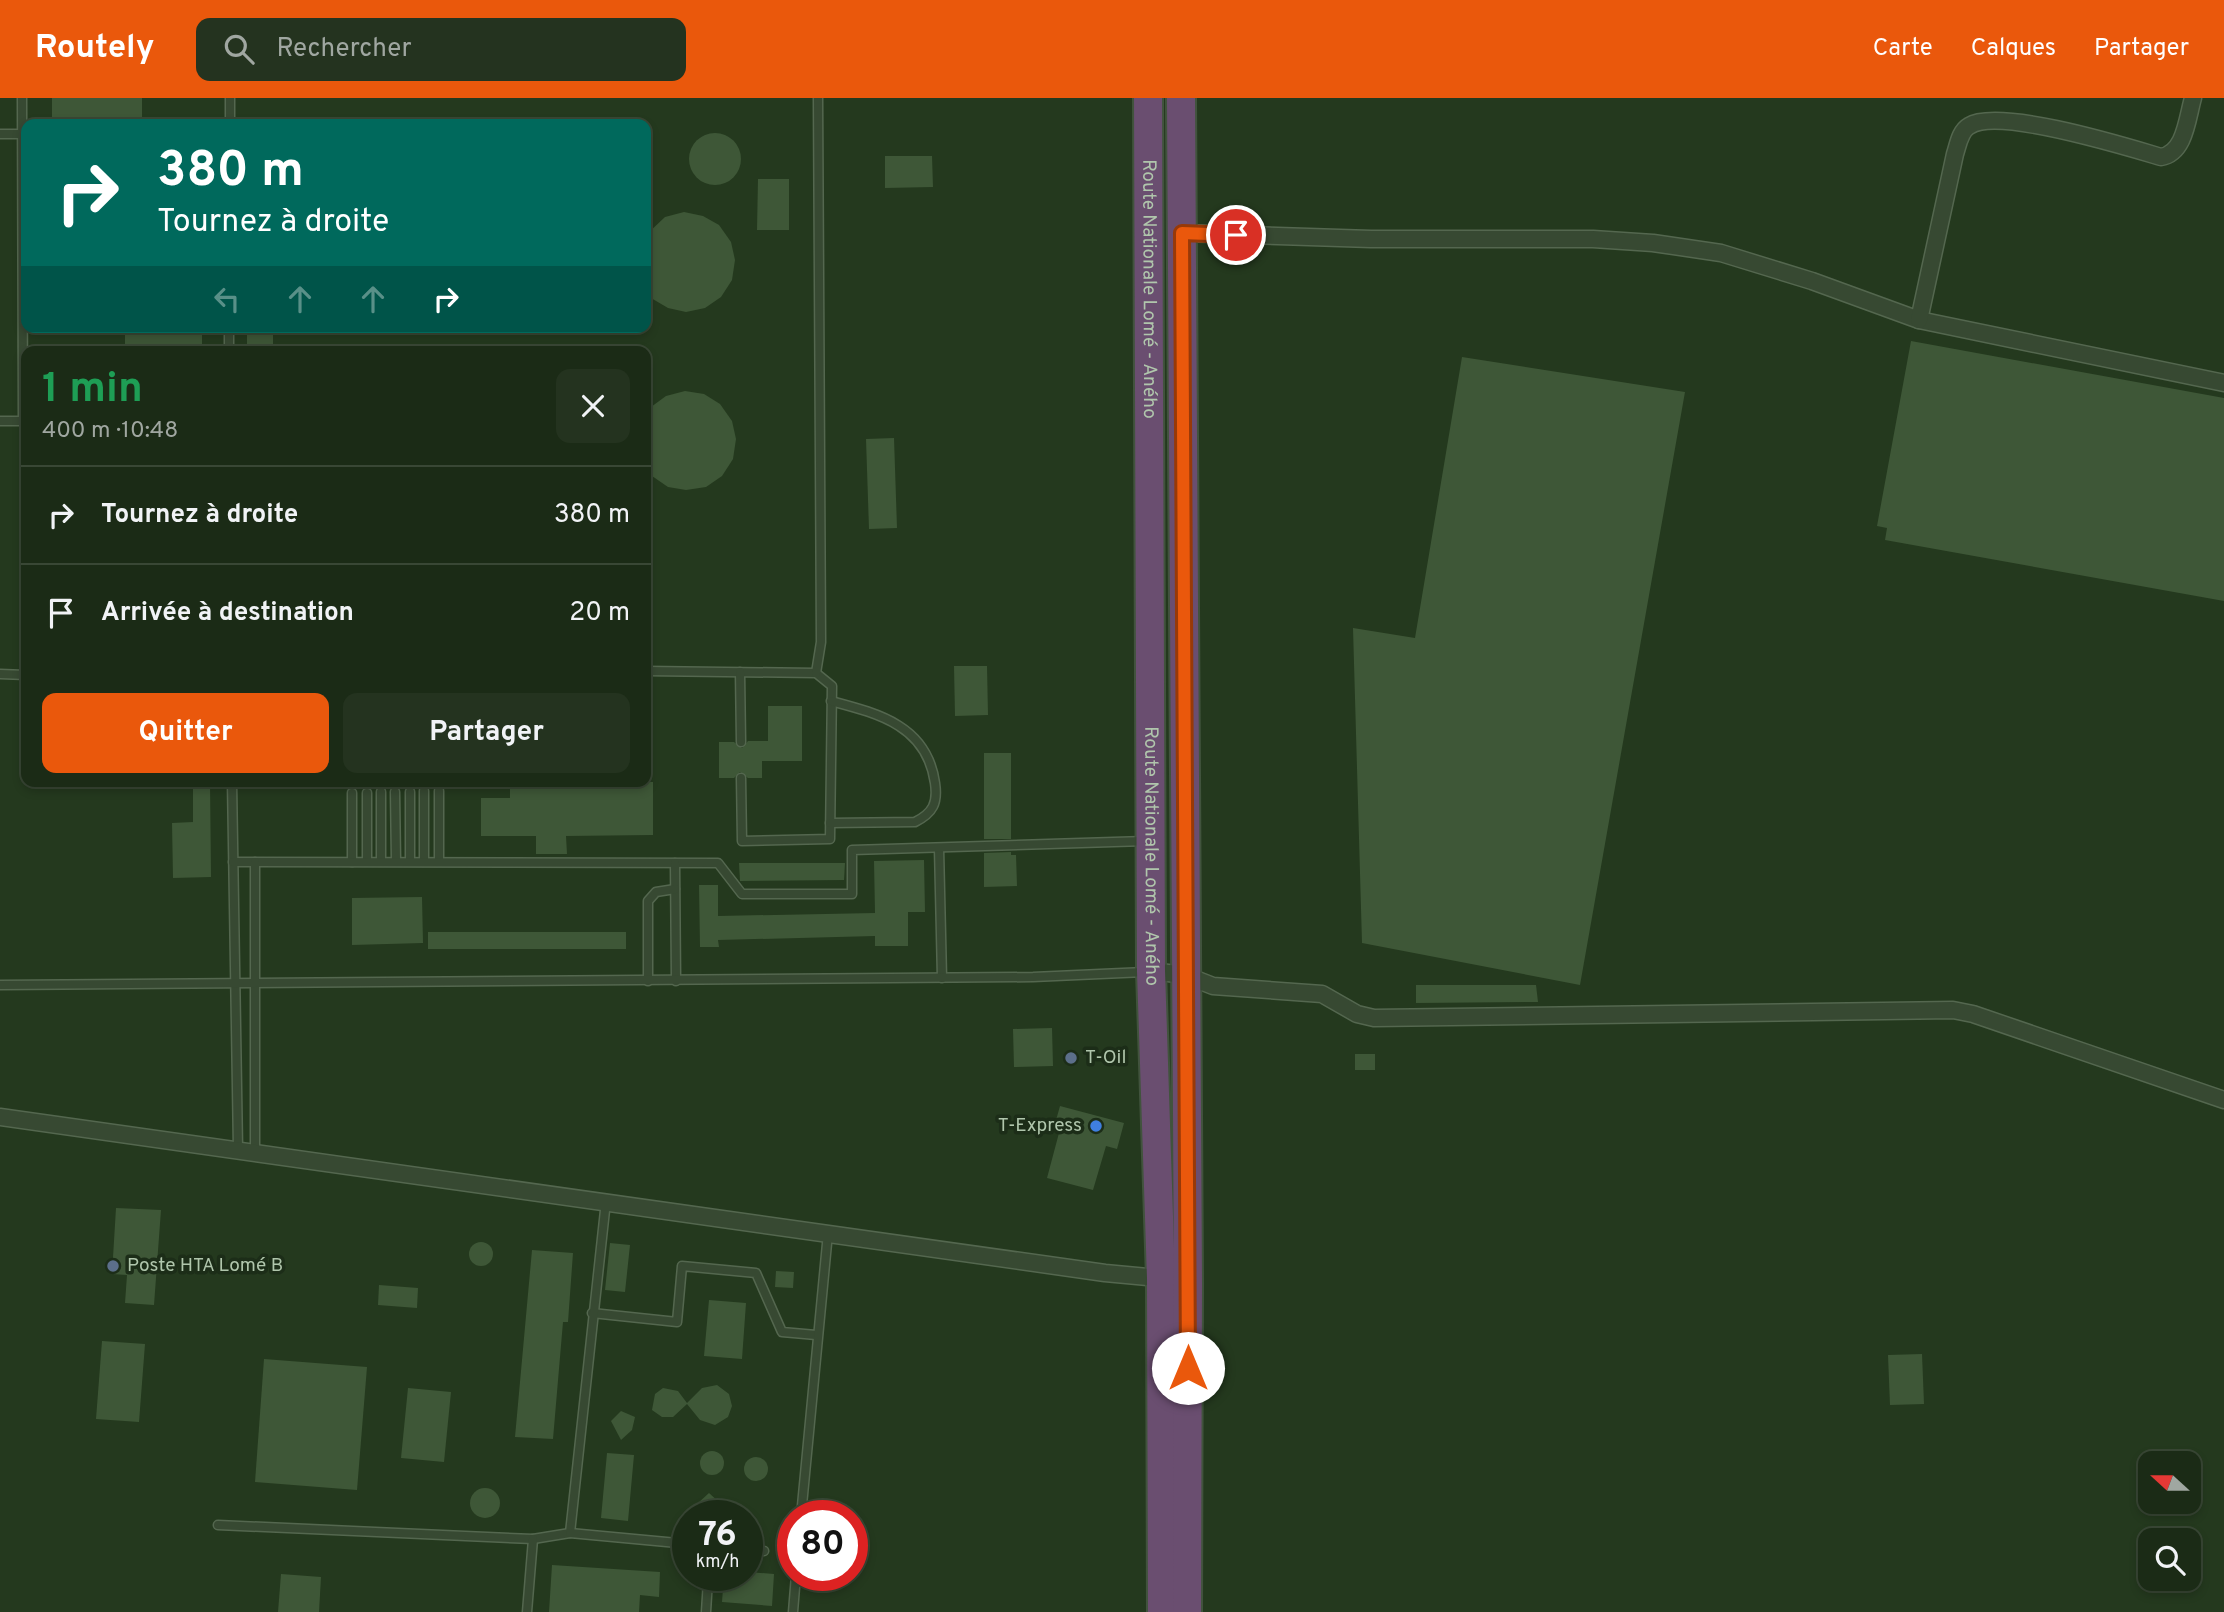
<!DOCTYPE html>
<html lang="fr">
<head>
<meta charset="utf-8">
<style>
	:root { --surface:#1b2b16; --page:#24331f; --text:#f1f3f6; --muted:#a0a7a1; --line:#394735; --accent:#ea580c }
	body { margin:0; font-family:Overpass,sans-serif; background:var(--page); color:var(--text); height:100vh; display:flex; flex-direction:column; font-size:26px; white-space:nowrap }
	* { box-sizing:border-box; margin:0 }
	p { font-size:23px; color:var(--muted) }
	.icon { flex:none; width:38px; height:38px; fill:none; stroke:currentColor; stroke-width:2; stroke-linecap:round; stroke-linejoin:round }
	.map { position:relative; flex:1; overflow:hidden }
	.details { position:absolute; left:21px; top:248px; width:630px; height:441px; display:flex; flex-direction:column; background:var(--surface); border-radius:14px; box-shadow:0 4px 10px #0003,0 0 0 2px var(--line) }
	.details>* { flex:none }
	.banner { position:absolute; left:21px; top:21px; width:630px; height:214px; border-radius:14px; box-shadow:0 4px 10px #0003,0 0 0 2px var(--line); background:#00695c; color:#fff; overflow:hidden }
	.needle { width:46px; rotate:291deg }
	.fabs { position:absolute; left:2138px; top:1353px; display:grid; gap:14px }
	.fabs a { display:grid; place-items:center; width:63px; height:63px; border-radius:14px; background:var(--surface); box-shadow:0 4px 10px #0003,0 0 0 2px var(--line); font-size:35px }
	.speed { position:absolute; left:672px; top:1402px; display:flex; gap:14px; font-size:35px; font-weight:700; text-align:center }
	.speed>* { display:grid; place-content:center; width:91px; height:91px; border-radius:50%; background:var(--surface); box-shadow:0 4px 10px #0003,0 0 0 2px var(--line); line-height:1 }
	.speed small { font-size:18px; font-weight:400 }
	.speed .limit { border:10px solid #d22; background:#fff; color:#111 }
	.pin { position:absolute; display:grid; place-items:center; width:60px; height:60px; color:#fff; margin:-30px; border:4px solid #fff; border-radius:50%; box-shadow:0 2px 7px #0007 }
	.me { position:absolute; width:77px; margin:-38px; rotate:0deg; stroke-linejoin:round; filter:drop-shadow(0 0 5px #0008) }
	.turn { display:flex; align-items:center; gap:24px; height:147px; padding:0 21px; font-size:32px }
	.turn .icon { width:91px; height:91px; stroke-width:2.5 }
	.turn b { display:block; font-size:49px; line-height:60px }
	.lanes { display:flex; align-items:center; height:66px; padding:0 21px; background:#0003; justify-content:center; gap:35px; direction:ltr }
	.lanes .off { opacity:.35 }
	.round { display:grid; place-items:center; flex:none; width:74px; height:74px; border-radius:14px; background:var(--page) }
	.head { display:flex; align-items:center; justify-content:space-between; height:119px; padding:0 21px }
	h1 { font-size:42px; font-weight:700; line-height:52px; color:#1e9e55 }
	.primary-button { display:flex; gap:14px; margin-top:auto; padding:14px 21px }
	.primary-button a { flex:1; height:80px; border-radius:14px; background:var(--accent); color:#fff; font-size:28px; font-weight:700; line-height:80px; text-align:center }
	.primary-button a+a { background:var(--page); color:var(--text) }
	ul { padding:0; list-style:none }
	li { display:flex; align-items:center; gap:21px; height:98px; padding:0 21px; border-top:2px solid var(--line) }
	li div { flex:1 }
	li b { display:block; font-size:26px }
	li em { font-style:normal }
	header { display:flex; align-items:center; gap:42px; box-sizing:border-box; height:98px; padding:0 35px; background:var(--accent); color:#fff }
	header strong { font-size:33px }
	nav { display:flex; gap:38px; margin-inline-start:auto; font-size:24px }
	.search { width:490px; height:63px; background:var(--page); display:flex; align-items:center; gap:18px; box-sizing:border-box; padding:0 24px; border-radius:14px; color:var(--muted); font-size:26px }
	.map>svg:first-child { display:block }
	.building { fill:#3e5737 }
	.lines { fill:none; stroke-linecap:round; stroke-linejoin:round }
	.lane-casing { stroke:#54674f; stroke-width:11 }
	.street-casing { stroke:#54674f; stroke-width:19 }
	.highway-casing { stroke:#41533d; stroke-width:32 }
	.lane { stroke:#374932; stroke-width:8 }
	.street { stroke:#374932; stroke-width:16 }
	.highway { stroke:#6a4e70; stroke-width:28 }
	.route-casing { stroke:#983908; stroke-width:18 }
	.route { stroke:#ea580c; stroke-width:12 }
	.service-dot { fill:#5c6f8a; stroke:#1c2d18; stroke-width:2.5 }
	.shop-dot { fill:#3f7fe0; stroke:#1c2d18; stroke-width:2.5 }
	.labels { text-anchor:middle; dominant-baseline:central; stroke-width:7; stroke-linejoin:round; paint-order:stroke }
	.street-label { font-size:19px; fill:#b0c6ac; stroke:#1c2d18 }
	.poi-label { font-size:19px; fill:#b0c6ac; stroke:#1c2d18; text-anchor:start }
</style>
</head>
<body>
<header>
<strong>Routely</strong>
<div class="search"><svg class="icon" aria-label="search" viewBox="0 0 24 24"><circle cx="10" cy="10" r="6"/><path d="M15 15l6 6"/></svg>Rechercher</div>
<nav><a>Carte</a><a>Calques</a><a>Partager</a></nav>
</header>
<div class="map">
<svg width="2224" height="1514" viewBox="0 0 2224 1514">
	<rect width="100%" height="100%" fill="#24391e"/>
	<g class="building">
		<rect x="52" y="0" width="90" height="26"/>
		<circle cx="715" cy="61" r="26"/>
		<polygon points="885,58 932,58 933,89 885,90"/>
		<polygon points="758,81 789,81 789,132 757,132"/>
		<polygon points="684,114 703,118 719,127 731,144 735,162 732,182 721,199 705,210 686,214 668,210 651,200 646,191 646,137 665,119"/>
		<rect x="125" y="229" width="77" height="25"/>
		<rect x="247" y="229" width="26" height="25"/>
		<polygon points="1911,243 2224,300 2224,503 1885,442 1887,430 1877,428"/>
		<polygon points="1462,259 1685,294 1580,887 1362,845 1353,530 1415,540"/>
		<polygon points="685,293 704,296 720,306 732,323 736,341 733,361 722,378 706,389 686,392 668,389 652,378 646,369 646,317 651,309 666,298"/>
		<polygon points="894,340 897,430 869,431 866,341"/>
		<polygon points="954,568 987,568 988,617 955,618"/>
		<polygon points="768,608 802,608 802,663 762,663 762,680 748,680 740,674 734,680 719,680 719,644 734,644 742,650 748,643 768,643"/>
		<rect x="984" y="655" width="27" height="86"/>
		<polygon points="193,684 210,684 211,779 173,780 172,725 193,724"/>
		<polygon points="510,684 653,684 653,737 566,738 567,756 536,756 536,738 481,738 481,700 510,700"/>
		<polygon points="1011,754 1011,757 1016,757 1017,788 984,789 984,755"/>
		<polygon points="924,762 925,814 908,814 908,848 875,848 875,838 718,842 719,849 700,849 699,787 718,787 718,818 875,815 874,763"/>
		<polygon points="739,765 845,765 844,782 740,783"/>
		<polygon points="422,799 423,845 352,847 352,800"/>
		<rect x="428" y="834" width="198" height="17"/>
		<polygon points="1416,887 1536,887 1538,904 1416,905"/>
		<polygon points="1052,930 1053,968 1014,969 1013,931"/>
		<rect x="1355" y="956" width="20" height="16"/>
		<polygon points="1060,1008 1124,1025 1117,1051 1106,1048 1093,1092 1047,1080 1059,1035 1053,1033"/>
		<polygon points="116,1110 161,1112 154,1207 125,1205 127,1177 112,1176"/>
		<circle cx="481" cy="1156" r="12"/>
		<polygon points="610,1145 630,1147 625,1194 605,1192"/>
		<polygon points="532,1152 573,1155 568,1224 563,1224 553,1341 515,1339"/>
		<polygon points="776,1173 794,1174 793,1190 775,1189"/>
		<polygon points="379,1187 418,1190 417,1210 378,1207"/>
		<polygon points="709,1202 746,1205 742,1261 704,1258"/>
		<polygon points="102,1243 145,1246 139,1324 96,1321"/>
		<polygon points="1922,1256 1924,1306 1890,1307 1888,1257"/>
		<polygon points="264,1261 367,1269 357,1392 255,1384"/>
		<polygon points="717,1287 729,1296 732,1308 728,1319 715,1327 700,1322 687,1306 673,1319 662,1319 652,1312 655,1296 663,1290 678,1293 687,1305 702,1290"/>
		<polygon points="408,1290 451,1294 444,1364 401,1360"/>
		<polygon points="621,1313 635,1319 632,1332 621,1342 611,1323"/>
		<circle cx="712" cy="1365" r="12"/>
		<polygon points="607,1355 634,1357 628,1423 601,1420"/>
		<circle cx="756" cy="1371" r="12"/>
		<circle cx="485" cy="1405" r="15"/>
		<polygon points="709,1395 720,1405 720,1418 698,1418 698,1405"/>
		<polygon points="552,1467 660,1474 659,1499 640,1497 639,1514 549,1514"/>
		<polygon points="747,1474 774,1476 772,1508 722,1504 724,1477 747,1477"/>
		<polygon points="281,1476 321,1479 319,1514 278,1514"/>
	</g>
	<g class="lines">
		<g class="lane-casing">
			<g id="lane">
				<polyline points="22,0 23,323"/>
				<polyline points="230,26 230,0"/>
				<polyline points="0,36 22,36"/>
				<polyline points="229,254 229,229"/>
				<polyline points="0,323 25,323"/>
				<polyline points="646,573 816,575 832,588 830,741 742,743 741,680"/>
				<polyline points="740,574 741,644"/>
				<polyline points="816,575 821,544 818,0"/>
				<polyline points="0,576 26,577"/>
				<polyline points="232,684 238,1051"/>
				<polyline points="424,693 424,763"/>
				<polyline points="439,693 439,763"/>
				<polyline points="381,694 381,763"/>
				<polyline points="395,694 396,763"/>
				<polyline points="410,694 410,763"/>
				<polyline points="352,695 352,764"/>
				<path d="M 830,725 L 915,724 C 933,715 938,705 935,685 C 927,628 880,616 831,603"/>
				<polyline points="939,750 942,880"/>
				<polyline points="367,763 367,695"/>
				<polyline points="233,764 718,765 742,796 852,796 852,752 1146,743"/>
				<polyline points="255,764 255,1054"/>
				<polyline points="675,765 676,883"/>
				<polyline points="648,883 648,803 656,794 675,791"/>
				<polyline points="0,887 1033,879 1145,874"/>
				<polyline points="592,1215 677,1224 682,1168 756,1175 782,1234 816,1237"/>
				<polyline points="801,1418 828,1135"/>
				<polyline points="218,1427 533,1441 570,1435 606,1103"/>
				<polyline points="570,1435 688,1446"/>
				<polyline points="747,1452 764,1453"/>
				<polyline points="705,1477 708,1482 706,1514"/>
				<polyline points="527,1514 533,1441"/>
				<polyline points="793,1514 796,1477"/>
			</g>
		</g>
		<g class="street-casing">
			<g id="street">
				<polyline points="1182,135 1371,141 1593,141 1653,145 1721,155 1812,183 1919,222 2224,285"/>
				<path d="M 1919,222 L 1955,56 C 1958,47 1960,33 1969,28 C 1998,9 2127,49 2161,59 C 2185,55 2187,21 2193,0"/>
				<polyline points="1151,873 1185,877 1213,888 1322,896 1357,916 1374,920 1953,912 1973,916 2224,1002"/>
				<polyline points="0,1019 1105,1175 1169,1181"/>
			</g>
		</g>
		<g class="highway-casing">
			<g id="highway">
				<path id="s1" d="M 1148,0 L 1151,873 L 1161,1180 L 1162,1514"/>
				<polyline points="1181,0 1188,1185 1187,1514"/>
			</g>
		</g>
		<use href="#lane" class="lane"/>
		<use href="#street" class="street"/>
		<use href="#highway" class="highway"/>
	</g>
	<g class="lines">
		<g class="route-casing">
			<polyline id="route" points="1188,1270 1182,135 1236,137"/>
		</g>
		<use href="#route" class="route"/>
	</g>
	<g class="service-dot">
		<circle cx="1071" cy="960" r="7"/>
		<circle cx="113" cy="1168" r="7"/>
	</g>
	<circle class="shop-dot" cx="1096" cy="1028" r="7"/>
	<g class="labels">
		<g class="street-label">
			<text stroke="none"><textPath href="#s1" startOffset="191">Route Nationale Lomé - Aného</textPath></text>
			<text stroke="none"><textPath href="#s1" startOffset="758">Route Nationale Lomé - Aného</textPath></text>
		</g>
		<g class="poi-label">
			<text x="1085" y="960">T-Oil</text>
			<text x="1082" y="1028" text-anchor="end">T-Express</text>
			<text x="127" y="1168">Poste HTA Lomé B</text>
		</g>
	</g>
</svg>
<div class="fabs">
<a><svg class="needle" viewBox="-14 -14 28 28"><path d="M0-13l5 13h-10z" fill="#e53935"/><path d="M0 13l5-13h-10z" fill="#a0a7a1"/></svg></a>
<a><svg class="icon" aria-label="search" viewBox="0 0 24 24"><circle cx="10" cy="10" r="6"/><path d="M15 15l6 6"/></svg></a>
</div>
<div class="speed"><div>76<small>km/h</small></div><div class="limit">80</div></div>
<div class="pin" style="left:1236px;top:137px;background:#d93025"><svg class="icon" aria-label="arrive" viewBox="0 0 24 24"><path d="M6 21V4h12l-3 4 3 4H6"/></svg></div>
<svg class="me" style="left:1188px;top:1270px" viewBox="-20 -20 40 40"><circle r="19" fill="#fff"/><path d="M0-13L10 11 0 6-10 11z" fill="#ea580c"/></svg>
<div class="banner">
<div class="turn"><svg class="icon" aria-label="right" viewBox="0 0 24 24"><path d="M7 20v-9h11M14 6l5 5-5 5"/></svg><div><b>380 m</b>Tournez à droite</div></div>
<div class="lanes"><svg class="icon off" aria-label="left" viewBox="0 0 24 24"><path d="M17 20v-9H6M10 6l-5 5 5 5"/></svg><svg class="icon off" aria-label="ahead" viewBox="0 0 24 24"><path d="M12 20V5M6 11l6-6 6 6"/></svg><svg class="icon off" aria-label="ahead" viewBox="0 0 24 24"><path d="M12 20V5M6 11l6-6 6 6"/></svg><svg class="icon" aria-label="right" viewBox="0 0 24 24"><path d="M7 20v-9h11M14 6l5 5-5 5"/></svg></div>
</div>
<section class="details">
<div class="head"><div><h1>1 min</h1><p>400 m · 10:48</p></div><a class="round"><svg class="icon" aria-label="close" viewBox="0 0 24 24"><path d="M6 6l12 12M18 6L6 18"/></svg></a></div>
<ul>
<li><svg class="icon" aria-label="right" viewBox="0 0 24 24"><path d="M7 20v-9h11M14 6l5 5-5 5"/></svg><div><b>Tournez à droite</b></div><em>380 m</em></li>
<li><svg class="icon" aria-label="arrive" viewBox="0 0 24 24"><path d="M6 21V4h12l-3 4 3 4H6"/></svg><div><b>Arrivée à destination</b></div><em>20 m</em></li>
</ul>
<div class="primary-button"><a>Quitter</a><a>Partager</a></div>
</section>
</div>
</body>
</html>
